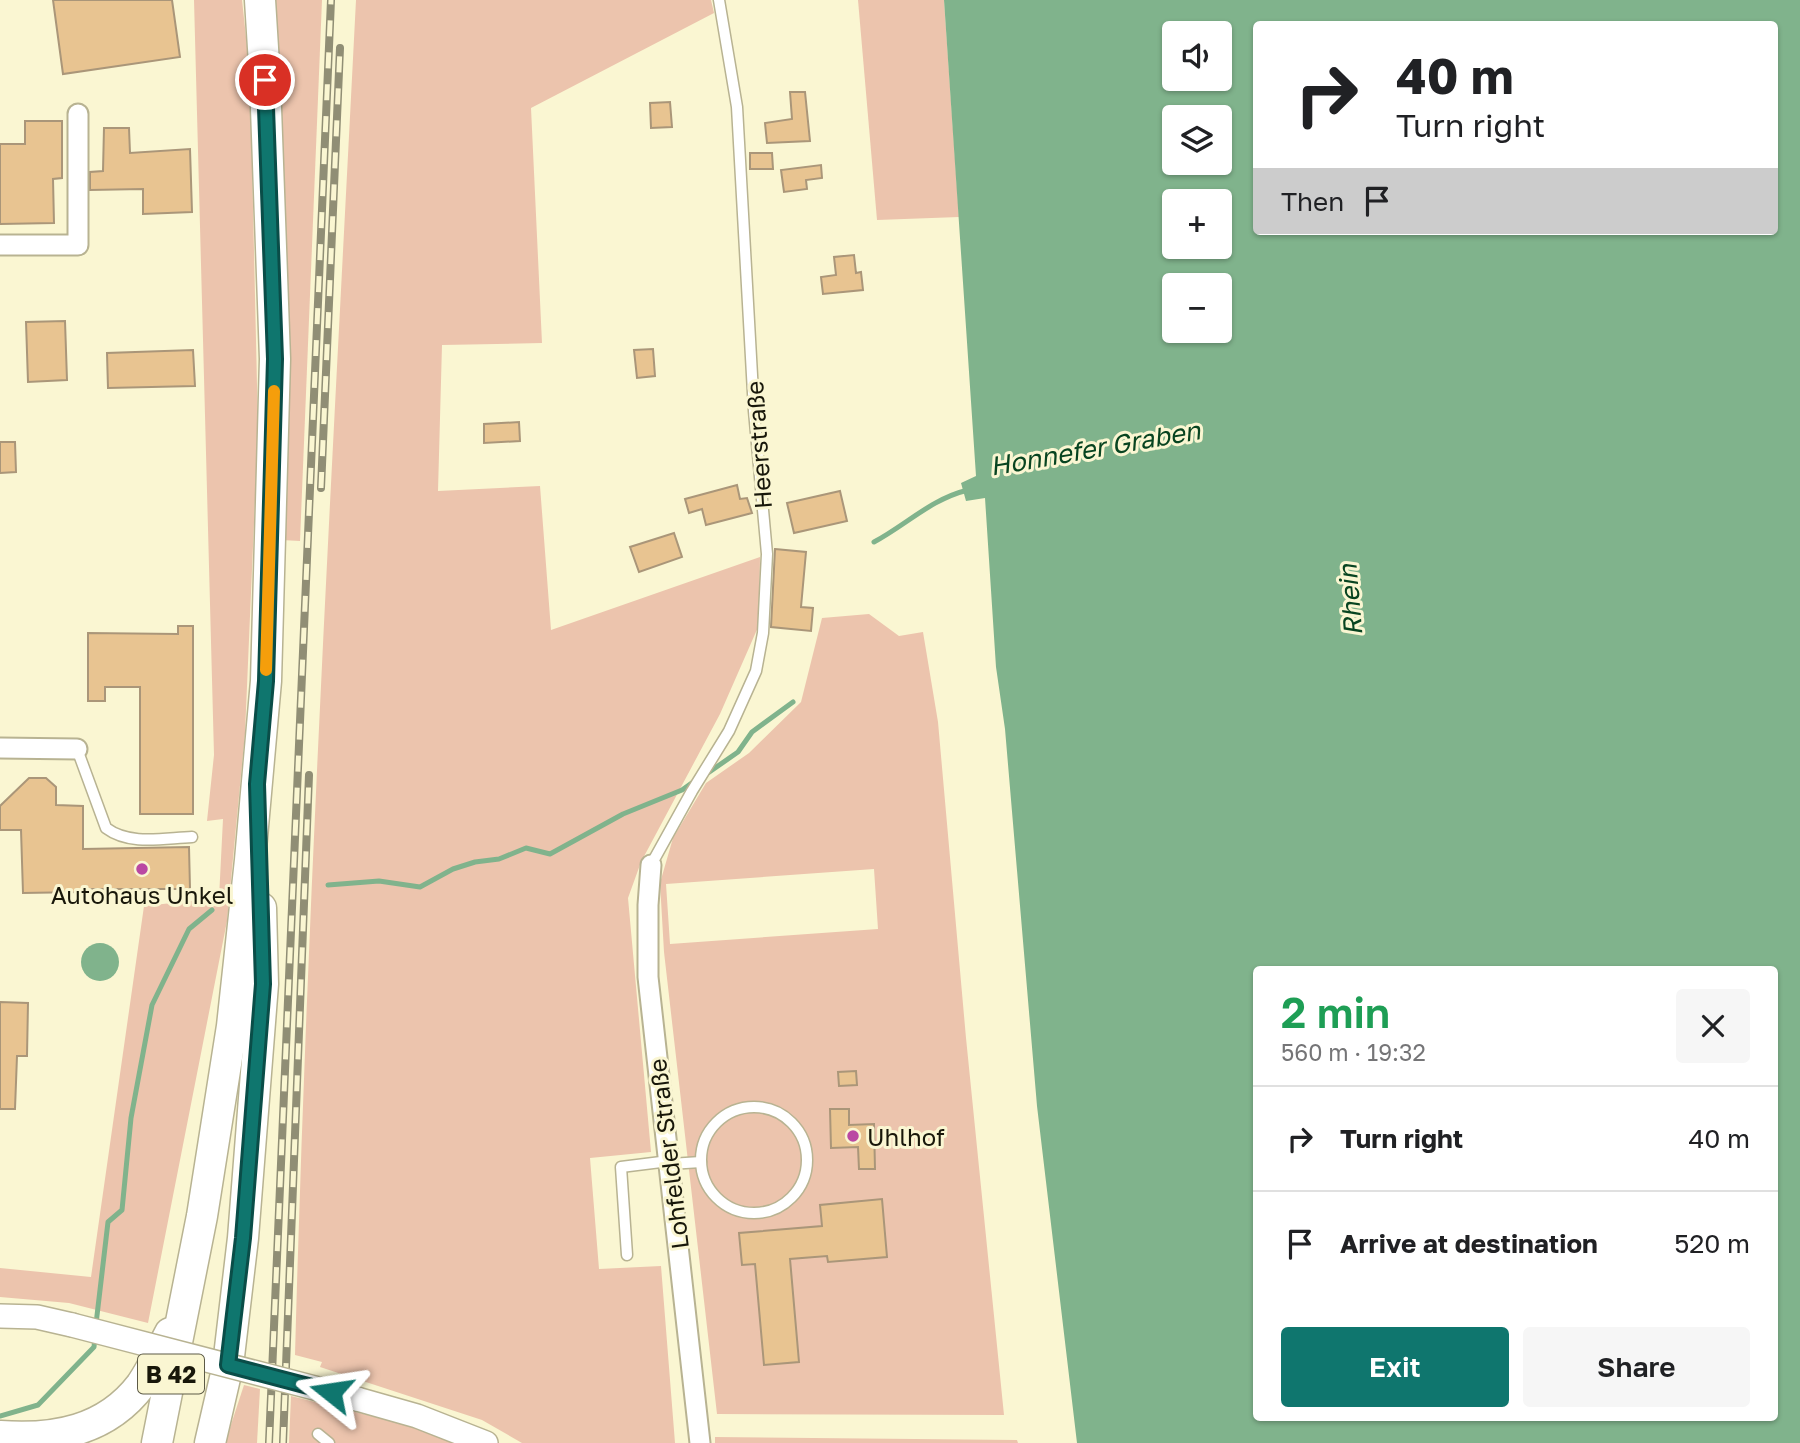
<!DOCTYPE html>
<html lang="en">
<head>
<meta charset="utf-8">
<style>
	:root { --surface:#fff; --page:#f6f6f6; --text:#202124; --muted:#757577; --line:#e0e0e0; --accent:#0f766e }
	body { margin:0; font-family:"Golos Text",sans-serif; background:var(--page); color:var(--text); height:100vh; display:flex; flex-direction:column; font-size:26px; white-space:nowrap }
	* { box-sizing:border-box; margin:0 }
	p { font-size:23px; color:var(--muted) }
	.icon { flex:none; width:38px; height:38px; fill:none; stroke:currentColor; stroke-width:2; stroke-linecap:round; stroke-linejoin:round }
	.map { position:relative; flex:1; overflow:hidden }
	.panel { position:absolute; left:1253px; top:966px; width:525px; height:455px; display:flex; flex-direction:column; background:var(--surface); border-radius:7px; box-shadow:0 2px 5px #0004 }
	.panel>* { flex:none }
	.banner { position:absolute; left:1253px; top:21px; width:525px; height:214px; border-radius:7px; box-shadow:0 2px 5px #0004; background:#fff; color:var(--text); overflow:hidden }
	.fabs { position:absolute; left:1162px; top:21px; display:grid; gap:14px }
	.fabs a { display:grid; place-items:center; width:70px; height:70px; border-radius:7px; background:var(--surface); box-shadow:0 2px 5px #0004; font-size:35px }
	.pin { position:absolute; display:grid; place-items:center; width:60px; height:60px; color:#fff; margin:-30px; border:4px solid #fff; border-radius:50%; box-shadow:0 2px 7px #0007 }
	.me { position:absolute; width:77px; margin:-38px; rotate:285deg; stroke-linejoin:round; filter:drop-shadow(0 0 5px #0008) }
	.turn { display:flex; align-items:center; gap:24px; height:147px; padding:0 28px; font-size:32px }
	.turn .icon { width:91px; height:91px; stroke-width:2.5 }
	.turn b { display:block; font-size:49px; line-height:60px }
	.then { display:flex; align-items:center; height:66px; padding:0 28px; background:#0003; gap:14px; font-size:26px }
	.round { display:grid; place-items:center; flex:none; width:74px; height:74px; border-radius:7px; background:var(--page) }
	.head { display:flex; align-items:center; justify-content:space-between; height:119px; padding:0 28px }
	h1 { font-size:42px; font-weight:600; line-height:52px; color:#1e9e55 }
	.action { display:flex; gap:14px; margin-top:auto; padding:14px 28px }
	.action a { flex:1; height:80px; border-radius:7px; background:var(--accent); color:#fff; font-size:28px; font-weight:600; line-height:80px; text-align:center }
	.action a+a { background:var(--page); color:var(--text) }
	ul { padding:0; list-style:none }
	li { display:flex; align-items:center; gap:21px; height:105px; padding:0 28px; border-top:2px solid var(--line) }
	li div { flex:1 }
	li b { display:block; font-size:26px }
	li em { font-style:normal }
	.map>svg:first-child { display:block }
	.green { fill:#ecc4ad; fill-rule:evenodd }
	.water { fill:#80b38c; fill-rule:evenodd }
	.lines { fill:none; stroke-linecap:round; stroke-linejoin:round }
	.stream { stroke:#80b38c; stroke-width:5 }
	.building { fill:#e8c491; stroke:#aa9679; stroke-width:2 }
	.service-casing { stroke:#b8b392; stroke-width:13 }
	.minor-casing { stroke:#b8b392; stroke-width:23 }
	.tertiary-casing { stroke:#b8b392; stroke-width:26 }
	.primary-casing { stroke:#b8b392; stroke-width:33 }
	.service { stroke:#fff; stroke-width:10 }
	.minor { stroke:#fff; stroke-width:19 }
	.tertiary { stroke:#fff; stroke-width:23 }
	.primary { stroke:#fff; stroke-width:30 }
	.rail-casing { stroke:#908e75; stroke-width:8 }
	.rail { stroke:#faf6d2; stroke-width:5; stroke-dasharray:16; stroke-linecap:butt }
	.tertiary-bridge-casing { stroke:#b8b392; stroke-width:26; stroke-linecap:butt }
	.tertiary-bridge { stroke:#fff; stroke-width:23 }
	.route-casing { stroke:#0a4d48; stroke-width:18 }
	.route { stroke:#0f766e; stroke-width:12 }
	.slow { stroke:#f59e0b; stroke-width:12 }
	.poi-dot { fill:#ba48a3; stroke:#faf6d2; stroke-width:2.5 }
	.labels { text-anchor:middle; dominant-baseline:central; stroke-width:6; stroke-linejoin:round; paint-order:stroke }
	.shield { fill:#faf6d2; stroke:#5c5a46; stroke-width:2 }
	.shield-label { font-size:23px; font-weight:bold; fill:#18170a }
	.street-label { font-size:24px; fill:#18170a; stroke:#faf6d2 }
	.poi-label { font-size:24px; fill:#18170a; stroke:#faf6d2 }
	.water-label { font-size:26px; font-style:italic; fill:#074420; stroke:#faf6d2 }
</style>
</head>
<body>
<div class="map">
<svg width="1800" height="1443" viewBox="0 0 1800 1443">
	<rect width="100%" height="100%" fill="#faf6d2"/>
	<g class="green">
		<polygon points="194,0 242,0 250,74 258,429 245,733 227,921 148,1323 69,1303 0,1297 0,1268 91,1277 144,906 219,898 223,819 207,821 214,755"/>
		<polygon points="273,0 322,0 300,541 281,540"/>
		<path d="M 356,0 L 711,0 L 714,13 L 531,108 L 542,343 L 442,345 L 438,491 L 540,486 L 551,630 L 760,557 L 759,625 L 720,714 L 641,862 L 628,898 L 651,1152 L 590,1158 L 599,1269 L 661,1266 L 675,1443 L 522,1443 L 482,1420 L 320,1367 L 322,1362 L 295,1355 C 307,903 333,452 356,0 Z"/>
		<polygon points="858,0 944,0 959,217 877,220"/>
		<path d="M 869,614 L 899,636 L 923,632 L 938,722 L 966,1038 L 1004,1415 L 717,1414 L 664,952 L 660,883 L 673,838 L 706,783 L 749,753 L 801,702 L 822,618 ZM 874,869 L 878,929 L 670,944 L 666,884 Z"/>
		<polygon points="244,1385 260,1389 257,1443 225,1443"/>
		<polygon points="291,1396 428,1430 455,1443 289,1443"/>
		<polygon points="715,1437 1017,1440 1018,1443 715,1443"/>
	</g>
	<g class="water">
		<path d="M 944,0 L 1800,0 L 1800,1443 L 1077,1443 L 1037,1106 L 1005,729 L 996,667 L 985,498 L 966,501 L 961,483 L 976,476 ZM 1256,24 L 1774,24 L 1774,231 L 1256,231 ZM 1174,33 L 1220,33 L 1220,79 L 1174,79 ZM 1174,117 L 1220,117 L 1220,163 L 1174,163 ZM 1174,201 L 1220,201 L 1220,247 L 1174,247 ZM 1174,285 L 1220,285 L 1220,331 L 1174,331 ZM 1256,970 L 1774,970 L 1774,1418 L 1256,1418 Z"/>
		<circle cx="100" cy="962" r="19"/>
	</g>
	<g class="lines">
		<g class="stream">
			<path d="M 874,542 C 906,525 931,499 968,490"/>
			<polyline points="705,775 738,752 752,732 793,702"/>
			<polyline points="328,885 379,881 420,887 453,869 475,862 499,859 526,848 550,854 623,814 682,790 696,780"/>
			<polyline points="96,1324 108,1222 122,1210 131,1118 152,1005 189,929 212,910"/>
			<polyline points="0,1416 38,1405 94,1347 95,1337"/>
		</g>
	</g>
	<g class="building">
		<polygon points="53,0 172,0 180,57 63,74"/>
		<polygon points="790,92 805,92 810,141 767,143 765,123 792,119"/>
		<polygon points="670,102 672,127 651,128 650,103"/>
		<polygon points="25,121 62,121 62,178 53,179 54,223 0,224 0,144 25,144"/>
		<polygon points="104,128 129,128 130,153 190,149 192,212 143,214 143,189 90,190 90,172 103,171"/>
		<polygon points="750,153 772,153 773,169 750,169"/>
		<polygon points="821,165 822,178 806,180 807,189 784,192 781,170"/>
		<polygon points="854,255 856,273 861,272 863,290 823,294 821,277 836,275 834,257"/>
		<polygon points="65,321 67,380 28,382 26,322"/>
		<polygon points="653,349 655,376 637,378 634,350"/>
		<polygon points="193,350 195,386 108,388 107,353"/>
		<polygon points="519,422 520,441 484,443 484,424"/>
		<polygon points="0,442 15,442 16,472 0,473"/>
		<polygon points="737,485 740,499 747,498 752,513 706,525 702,509 689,513 685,499"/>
		<polygon points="840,491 847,521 794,533 787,503"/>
		<polygon points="674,533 682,557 639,572 630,547"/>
		<polygon points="775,549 806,552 801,607 813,608 811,631 771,627"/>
		<polygon points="178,626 193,626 193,814 140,814 140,687 105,687 105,701 88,701 88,633 178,634"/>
		<polygon points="29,778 46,778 56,787 56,805 83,806 83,849 189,847 190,889 82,889 82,892 23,893 21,830 0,830 0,806"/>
		<polygon points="0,1002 28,1003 27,1056 17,1056 15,1109 0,1109"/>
		<polygon points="856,1071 857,1085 839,1086 838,1072"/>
		<polygon points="830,1109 849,1109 849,1125 874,1124 875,1169 859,1169 858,1147 831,1148"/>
		<polygon points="882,1199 887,1257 828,1262 827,1256 790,1259 799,1362 764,1365 755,1264 742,1265 739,1233 822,1226 820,1205"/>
	</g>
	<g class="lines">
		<g class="service-casing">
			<g id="service">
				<path d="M 77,749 L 106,828 C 130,846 164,838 192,837"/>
				<polyline points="651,865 692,791 729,731 756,671 763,633 767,554 754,411 737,107 719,0"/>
				<circle cx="754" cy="1160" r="53"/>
				<polyline points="670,1164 701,1162"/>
				<polyline points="627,1255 621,1167 669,1161"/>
				<polyline points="318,1434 329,1443"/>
			</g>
		</g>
		<g class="minor-casing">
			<g id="minor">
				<polyline points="0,245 78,245 78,114"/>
				<polyline points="0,748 77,749"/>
				<polyline points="651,865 648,905 648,977 700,1443"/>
			</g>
		</g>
		<g class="tertiary-casing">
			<g id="tertiary">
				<polyline points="0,1316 37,1317 72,1325"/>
				<polyline points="357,1399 417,1416 486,1443"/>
			</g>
		</g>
		<g class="primary-casing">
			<g id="primary">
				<path d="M 0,1436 C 54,1440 106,1431 141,1385 C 152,1369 161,1350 170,1333"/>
				<polyline points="157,1443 202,1216 232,1026 250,860 266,681 275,359 265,80 260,0"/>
				<polyline points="210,1443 228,1365 243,1238 263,984 261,908"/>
			</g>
		</g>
		<use href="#service" class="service"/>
		<use href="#minor" class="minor"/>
		<use href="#tertiary" class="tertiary"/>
		<use href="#primary" class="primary"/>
		<g class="rail-casing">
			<g id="rail">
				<polyline points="321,488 340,48"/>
				<polyline points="269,1443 331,0"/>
				<polyline points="283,1443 309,775"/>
			</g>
		</g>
		<use href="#rail" class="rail"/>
		<g class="tertiary-bridge-casing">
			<polyline id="tertiary-bridge" points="72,1325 357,1399"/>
		</g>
		<use href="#tertiary-bridge" class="tertiary-bridge"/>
	</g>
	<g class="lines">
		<g class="route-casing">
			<polyline id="route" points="265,80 275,359 266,681 257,784 263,984 243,1238 228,1365 331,1392"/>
		</g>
		<use href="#route" class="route"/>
		<polyline class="slow" points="266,670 274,391"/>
	</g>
	<g class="poi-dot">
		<circle cx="142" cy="869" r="7"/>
		<circle cx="853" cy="1136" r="7"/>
	</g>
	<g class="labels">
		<rect class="shield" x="138" y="1354.5" width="66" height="39" rx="5"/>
		<g class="shield-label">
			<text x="171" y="1374">B 42</text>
		</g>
		<g class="street-label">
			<text transform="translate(758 445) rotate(-94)">Heerstraße</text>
			<text transform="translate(668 1154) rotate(-97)">Lohfelder Straße</text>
		</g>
		<g class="poi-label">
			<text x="142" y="894">Autohaus Unkel</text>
			<text x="867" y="1136" text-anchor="start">Uhlhof</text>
		</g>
		<g class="water-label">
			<text transform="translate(1095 448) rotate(-10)">Honnefer Graben</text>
			<text transform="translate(1350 600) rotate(-95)">Rhein</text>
		</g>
	</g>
</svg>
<div class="fabs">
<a><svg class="icon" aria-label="sound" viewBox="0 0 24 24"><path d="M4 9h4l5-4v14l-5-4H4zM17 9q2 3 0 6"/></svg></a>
<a><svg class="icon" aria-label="layers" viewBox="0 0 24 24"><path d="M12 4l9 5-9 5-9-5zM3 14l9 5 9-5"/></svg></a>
<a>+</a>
<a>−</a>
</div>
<div class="pin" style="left:265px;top:80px;background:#d93025"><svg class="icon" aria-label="arrive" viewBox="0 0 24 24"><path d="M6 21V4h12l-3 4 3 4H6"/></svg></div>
<svg class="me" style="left:331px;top:1392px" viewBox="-20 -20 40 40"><path d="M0-17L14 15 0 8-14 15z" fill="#0f766e" stroke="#fff" stroke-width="4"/></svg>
<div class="banner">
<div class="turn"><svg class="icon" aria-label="right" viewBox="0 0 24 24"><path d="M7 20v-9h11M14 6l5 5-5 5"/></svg><div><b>40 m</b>Turn right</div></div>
<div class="then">Then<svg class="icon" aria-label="arrive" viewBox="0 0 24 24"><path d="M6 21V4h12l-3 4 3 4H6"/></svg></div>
</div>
<section class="panel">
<div class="head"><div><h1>2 min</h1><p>560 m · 19:32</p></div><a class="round"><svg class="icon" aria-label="close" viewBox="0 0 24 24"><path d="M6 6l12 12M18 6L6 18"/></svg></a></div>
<ul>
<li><svg class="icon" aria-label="right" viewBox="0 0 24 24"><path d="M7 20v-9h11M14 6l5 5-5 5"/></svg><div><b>Turn right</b></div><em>40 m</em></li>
<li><svg class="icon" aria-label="arrive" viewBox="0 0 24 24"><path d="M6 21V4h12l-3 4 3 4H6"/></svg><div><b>Arrive at destination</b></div><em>520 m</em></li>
</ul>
<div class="action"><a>Exit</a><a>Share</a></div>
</section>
</div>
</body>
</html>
